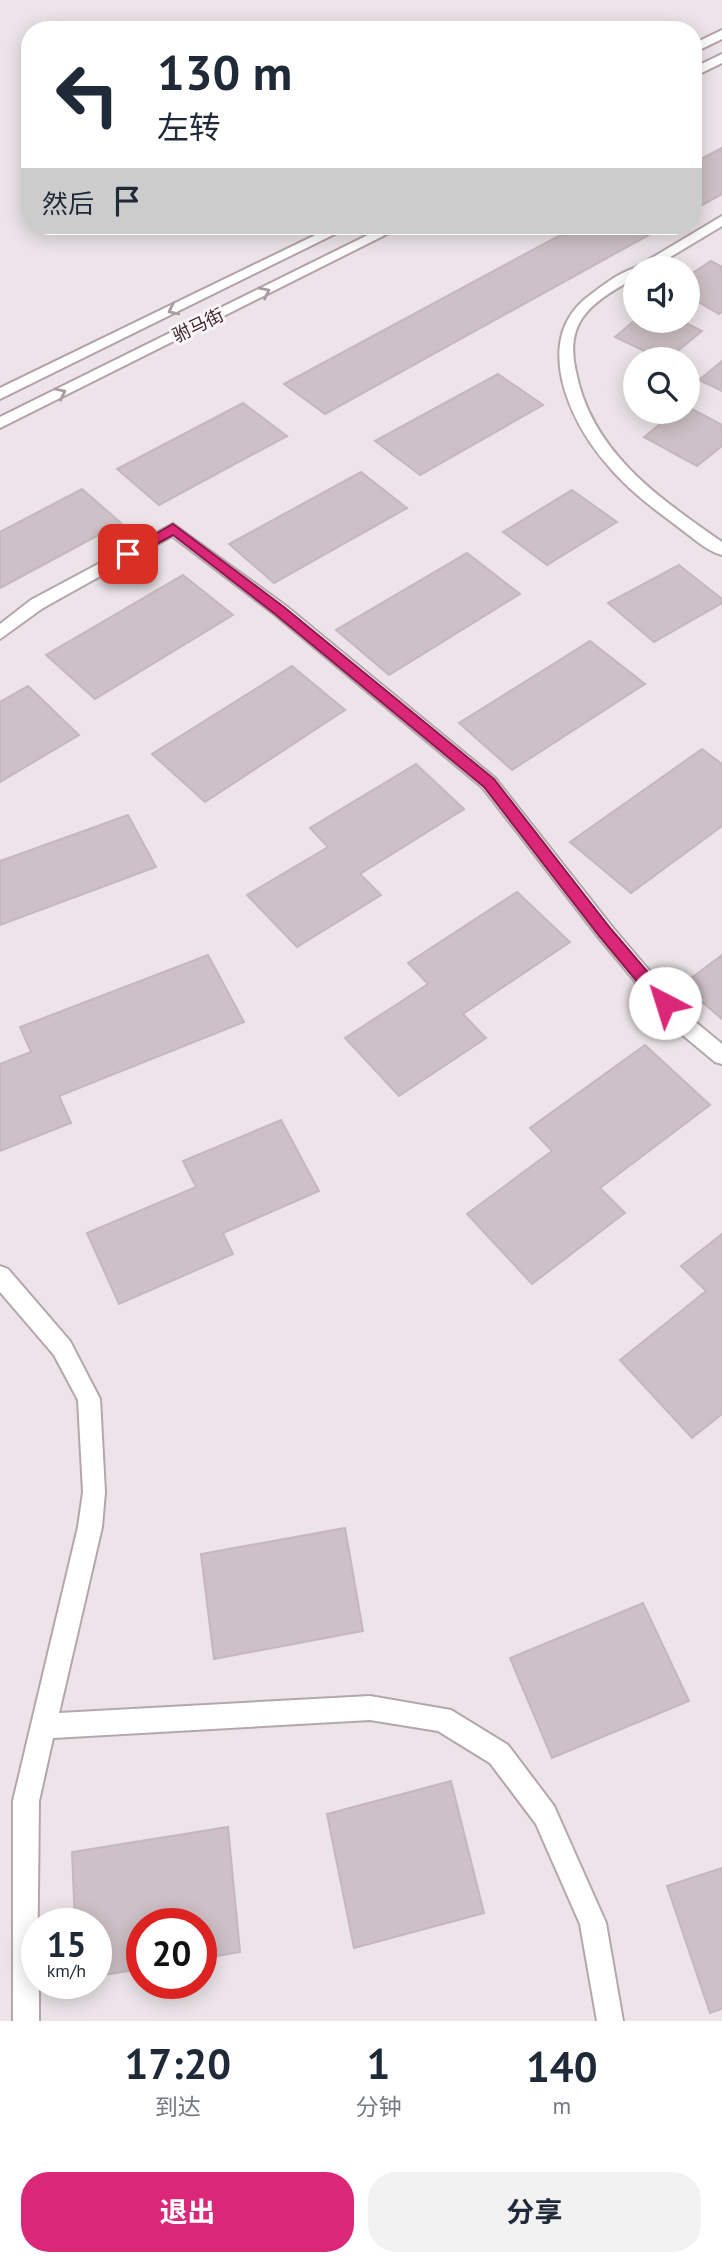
<!DOCTYPE html>
<html lang="zh">
<head>
<meta charset="utf-8">
<style>
	:root { --surface:#fff; --page:#f2f2f3; --text:#1f2937; --muted:#747a83; --accent:#db2777 }
	body { margin:0; font-family:"PT Sans","Noto Sans SC",sans-serif; background:var(--page); color:var(--text); height:100vh; display:flex; flex-direction:column; font-size:26px; white-space:nowrap }
	* { box-sizing:border-box; margin:0 }
	p { font-size:23px; color:var(--muted) }
	.icon { flex:none; width:38px; height:38px; fill:none; stroke:currentColor; stroke-width:2; stroke-linecap:round; stroke-linejoin:round }
	.map { position:relative; height:2021px; overflow:hidden }
	.details { display:flex; flex-direction:column; background:var(--surface); flex:1 }
	.details>* { flex:none }
	.guide { position:absolute; left:21px; top:21px; width:681px; height:214px; border-radius:28px; box-shadow:0 4px 18px #0003; background:#fff; color:var(--text); overflow:hidden }
	.fabs { position:absolute; left:623px; top:256px; display:grid; gap:14px }
	.fabs a { display:grid; place-items:center; width:77px; height:77px; border-radius:50%; background:var(--surface); box-shadow:0 4px 18px #0003; font-size:35px }
	.speed { position:absolute; left:21px; top:1908px; display:flex; gap:14px; font-size:35px; font-weight:700; text-align:center }
	.speed>* { display:grid; place-content:center; width:91px; height:91px; border-radius:50%; background:var(--surface); box-shadow:0 4px 18px #0003; line-height:1 }
	.speed small { font-size:18px; font-weight:400 }
	.speed .limit { border:10px solid #d22; background:#fff; color:#111 }
	.pin { position:absolute; display:grid; place-items:center; width:60px; height:60px; color:#fff; margin:-30px; border-radius:14px; box-shadow:0 4px 10px #0006 }
	.me { position:absolute; width:77px; margin:-38px; rotate:320deg; stroke-linejoin:round; filter:drop-shadow(0 0 5px #0008) }
	.turn { display:flex; align-items:center; gap:24px; height:147px; padding:0 21px; font-size:32px }
	.turn .icon { width:91px; height:91px; stroke-width:2.5 }
	.turn b { display:block; font-size:49px; line-height:60px }
	.then { display:flex; align-items:center; height:66px; padding:0 21px; background:#0003; gap:14px; font-size:26px }
	.eta { display:flex; justify-content:space-evenly; align-items:center; height:119px; text-align:center }
	.eta b { font-size:42px; font-weight:700; line-height:49px }
	.primary-button { display:flex; gap:14px; margin-top:auto; padding:14px 21px }
	.primary-button a { flex:1; height:80px; border-radius:28px; background:var(--accent); color:#fff; font-size:28px; font-weight:700; line-height:80px; text-align:center }
	.primary-button a+a { background:var(--page); color:var(--text) }
	.map>svg:first-child { display:block }
	.building { fill:#cdc0c6; stroke:#c5b7bd; stroke-width:2 }
	.lines { fill:none; stroke-linecap:round; stroke-linejoin:round }
	.service-casing { stroke:#b4a7ac; stroke-width:4 }
	.secondary-casing { stroke:#b4a0a8; stroke-width:4 }
	.service { fill:#fff; fill-rule:evenodd }
	.secondary { fill:#fff; fill-rule:evenodd }
	.oneway { stroke:#a79da0 }
	.route { fill:#db2777; stroke:#8e194d; stroke-width:2 }
	.labels { text-anchor:middle; dominant-baseline:central; stroke-width:6; stroke-linejoin:round; paint-order:stroke }
	.far-street-label { font-size:18px; fill:#3c252c; stroke:#f9f4f7 }
</style>
</head>
<body>
<div class="map">
<svg width="722" height="2021" viewBox="0 0 722 2021">
	<rect width="100%" height="100%" fill="#ece4e8"/>
	<g class="building">
		<polygon points="722,148 722,194 693,210 693,163"/>
		<polygon points="577,226 665,226 325,414 284,384"/>
		<polygon points="711,261 722,267 722,312 719,314 688,296 688,276"/>
		<polygon points="635,320 680,320 702,331 668,359 661,359 615,337"/>
		<polygon points="722,361 722,391 699,380"/>
		<polygon points="498,374 543,405 420,475 375,441"/>
		<polygon points="243,403 287,436 159,505 117,469"/>
		<polygon points="688,407 722,425 722,446 697,466 644,437 676,411 688,411"/>
		<polygon points="361,472 407,508 274,583 229,544"/>
		<polygon points="82,489 121,523 0,588 0,532"/>
		<polygon points="572,490 617,522 547,565 503,532"/>
		<polygon points="467,553 520,594 389,675 336,630"/>
		<polygon points="679,565 722,599 722,603 654,642 608,603"/>
		<polygon points="183,575 233,615 95,699 46,655"/>
		<polygon points="590,641 645,684 512,770 459,723"/>
		<polygon points="292,666 345,710 205,802 152,754"/>
		<polygon points="28,686 79,735 0,782 0,702"/>
		<polygon points="702,749 722,764 722,826 631,893 570,842"/>
		<polygon points="416,764 464,809 360,874 381,895 297,947 247,895 328,847 310,828"/>
		<polygon points="128,815 156,867 0,925 0,861"/>
		<polygon points="517,892 570,942 463,1014 486,1038 399,1096 345,1038 428,984 408,963"/>
		<polygon points="208,955 244,1022 59,1096 71,1123 0,1151 0,1064 31,1052 20,1027"/>
		<polygon points="722,955 722,1019 682,985"/>
		<polygon points="645,1045 710,1105 600,1188 625,1213 532,1284 467,1214 552,1151 530,1128"/>
		<polygon points="281,1120 319,1191 223,1233 233,1254 119,1304 87,1233 196,1187 183,1161"/>
		<polygon points="722,1234 722,1414 692,1438 620,1360 706,1291 681,1266"/>
		<polygon points="345,1528 363,1631 214,1659 201,1554"/>
		<polygon points="643,1603 689,1701 552,1758 510,1658"/>
		<polygon points="451,1781 484,1913 354,1948 327,1814"/>
		<polygon points="228,1827 240,1952 201,1959 201,1923 142,1923 142,1969 96,1976 96,1923 75,1923 72,1852"/>
		<polygon points="722,1868 722,2009 710,2013 667,1886"/>
	</g>
	<g class="lines">
		<g class="service-casing">
			<g id="service">
				<polygon points="722,216 722,226 652,268 635,268"/>
				<path d="M 635,268 L 635,278 C 616,289 593,301 581,320 C 571,336 572,355 576,372 C 592,453 659,498 722,542 L 722,555 C 706,551 691,536 677,526 C 651,507 625,487 605,462 C 569,420 534,342 585,299 C 599,288 618,273 635,268 Z"/>
				<polygon points="173,524 286,606 495,778 613,928 687,1015 722,1044 722,1064 715,1062 673,1027 599,938 483,788 274,614 172,536 43,608 0,639 0,624 31,600"/>
				<polygon points="0,1266 8,1269 70,1341 100,1399 105,1492 102,1527 59,1713 370,1696 451,1710 508,1745 554,1806 606,1923 623,2021 597,2021 580,1924 536,1824 490,1763 438,1731 370,1720 53,1738 39,1801 37,1983 39,1983 39,2021 13,2021 13,1801 78,1527 83,1492 78,1400 54,1355 0,1292"/>
			</g>
		</g>
		<g class="secondary-casing">
			<g id="secondary">
				<polygon points="722,30 722,39 693,53 693,44"/>
				<polygon points="722,54 722,63 693,77 693,68"/>
				<polygon points="334,226 351,226 0,399 0,388"/>
				<polygon points="386,226 403,226 0,428 0,417"/>
			</g>
		</g>
		<use href="#service" class="service"/>
		<use href="#secondary" class="secondary"/>
	</g>
	<defs><path id="oneway-chevron" d="M-2-3.5L2.5 0L-2 3.5" fill="none" stroke-width="1.6" stroke-linecap="round" stroke-linejoin="round" transform="scale(1.75)"/></defs>
	<g class="oneway">
		<use href="#oneway-chevron" transform="translate(265 292) rotate(-26)"/>
		<use href="#oneway-chevron" transform="translate(173 310) rotate(154)"/>
		<use href="#oneway-chevron" transform="translate(61 393) rotate(-26)"/>
	</g>
	<polygon class="route" points="173,524 284,607 494,779 611,929 670,998 673,1003 670,1008 659,1008 600,937 484,787 275,614 173,535 133,557 128,558 121,554"/>
	<g class="labels">
		<g class="far-street-label">
			<text transform="translate(198 325) rotate(-26)">驸马街</text>
		</g>
	</g>
</svg>
<div class="fabs">
<a><svg class="icon" aria-label="sound" viewBox="0 0 24 24"><path d="M4 9h4l5-4v14l-5-4H4zM17 9q2 3 0 6"/></svg></a>
<a><svg class="icon" aria-label="search" viewBox="0 0 24 24"><circle cx="10" cy="10" r="6"/><path d="M15 15l6 6"/></svg></a>
</div>
<div class="speed"><div>15<small>km/h</small></div><div class="limit">20</div></div>
<div class="pin" style="left:128px;top:554px;background:#d93025"><svg class="icon" aria-label="arrive" viewBox="0 0 24 24"><path d="M6 21V4h12l-3 4 3 4H6"/></svg></div>
<svg class="me" style="left:665px;top:1003px" viewBox="-20 -20 40 40"><circle r="19" fill="#fff"/><path d="M0-13L10 11 0 6-10 11z" fill="#db2777"/></svg>
<div class="guide">
<div class="turn"><svg class="icon" aria-label="left" viewBox="0 0 24 24"><path d="M17 20v-9H6M10 6l-5 5 5 5"/></svg><div><b>130 m</b>左转</div></div>
<div class="then">然后<svg class="icon" aria-label="arrive" viewBox="0 0 24 24"><path d="M6 21V4h12l-3 4 3 4H6"/></svg></div>
</div>
</div>
<section class="details">
<div class="eta">
<div><b>17:20</b><p>到达</p></div>
<div><b>1</b><p>分钟</p></div>
<div><b>140</b><p>m</p></div>
</div>
<div class="primary-button"><a>退出</a><a>分享</a></div>
</section>
</body>
</html>
